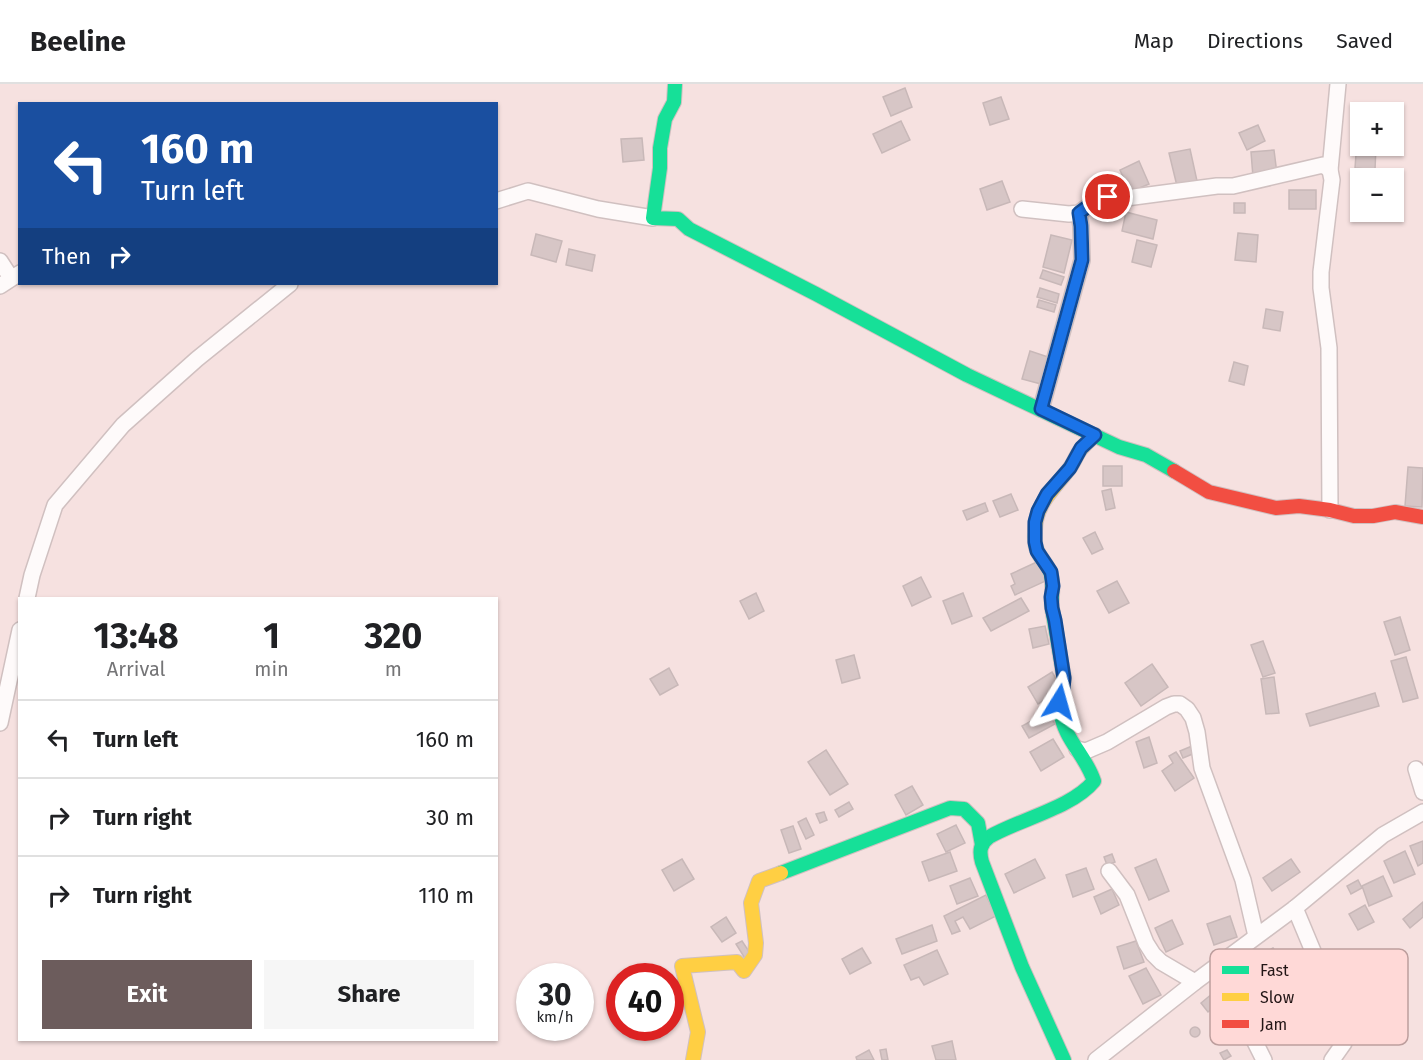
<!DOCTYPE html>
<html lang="en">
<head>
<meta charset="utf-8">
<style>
	:root { --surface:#fff; --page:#f6f6f6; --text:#202124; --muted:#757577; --line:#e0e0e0; --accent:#6c5c5c }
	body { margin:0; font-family:"Fira Sans",sans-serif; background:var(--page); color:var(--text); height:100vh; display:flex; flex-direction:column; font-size:22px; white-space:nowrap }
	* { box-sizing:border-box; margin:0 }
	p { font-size:20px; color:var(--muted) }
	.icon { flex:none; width:33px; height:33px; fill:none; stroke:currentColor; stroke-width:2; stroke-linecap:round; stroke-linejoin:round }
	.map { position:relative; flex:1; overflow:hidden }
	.side { position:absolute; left:18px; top:513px; width:480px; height:444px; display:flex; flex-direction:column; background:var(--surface); border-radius:0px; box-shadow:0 2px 4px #0004 }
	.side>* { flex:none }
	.hud { position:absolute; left:18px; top:18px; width:480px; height:183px; border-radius:0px; box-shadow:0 2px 4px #0004; background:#1a4fa0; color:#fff; overflow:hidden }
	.tools { position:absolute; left:1350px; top:18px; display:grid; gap:12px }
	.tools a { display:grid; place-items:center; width:54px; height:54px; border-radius:0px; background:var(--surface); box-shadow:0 2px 4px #0004; font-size:30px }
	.speed { position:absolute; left:516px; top:879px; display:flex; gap:12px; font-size:30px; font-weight:700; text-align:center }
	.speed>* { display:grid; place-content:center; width:78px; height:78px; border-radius:50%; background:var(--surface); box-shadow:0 2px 4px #0004; line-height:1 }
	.speed small { font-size:15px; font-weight:400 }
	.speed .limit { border:9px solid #d22; background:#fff; color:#111 }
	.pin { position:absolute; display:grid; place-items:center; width:51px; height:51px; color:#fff; margin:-26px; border:3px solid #fff; border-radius:50%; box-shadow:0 2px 6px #0007 }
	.me { position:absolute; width:66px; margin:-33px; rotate:8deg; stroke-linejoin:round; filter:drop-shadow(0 0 4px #0008) }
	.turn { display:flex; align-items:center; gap:21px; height:126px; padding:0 24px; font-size:27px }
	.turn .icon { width:78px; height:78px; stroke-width:2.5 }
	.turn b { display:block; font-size:42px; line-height:51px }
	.then { display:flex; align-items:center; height:57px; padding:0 24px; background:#0003; gap:12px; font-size:22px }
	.eta { display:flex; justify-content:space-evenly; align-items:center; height:102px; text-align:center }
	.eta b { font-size:36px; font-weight:700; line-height:42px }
	.primary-button { display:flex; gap:12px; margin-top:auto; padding:12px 24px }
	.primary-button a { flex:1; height:69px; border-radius:0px; background:var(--accent); color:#fff; font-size:24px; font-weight:700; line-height:69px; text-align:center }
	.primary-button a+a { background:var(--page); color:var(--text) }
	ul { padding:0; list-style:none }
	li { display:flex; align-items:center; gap:18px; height:78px; padding:0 24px; border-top:2px solid var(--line) }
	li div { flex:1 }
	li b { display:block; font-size:22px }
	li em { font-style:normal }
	header { display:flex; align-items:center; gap:36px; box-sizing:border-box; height:84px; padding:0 30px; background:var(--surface); border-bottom:2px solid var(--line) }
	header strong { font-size:28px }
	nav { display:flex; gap:33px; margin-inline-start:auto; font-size:21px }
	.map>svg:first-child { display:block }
	.building { fill:#d7c6c6; stroke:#c8b8b8; stroke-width:1.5 }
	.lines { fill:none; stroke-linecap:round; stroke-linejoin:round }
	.street-casing { stroke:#d0c0c0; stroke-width:18 }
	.fast-casing { stroke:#d0c0c0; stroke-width:16 }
	.slow-casing { stroke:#d0c0c0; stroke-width:16 }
	.jam-casing { stroke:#d0c0c0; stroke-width:16 }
	.street { stroke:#fefafa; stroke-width:15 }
	.fast { stroke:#16e098; stroke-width:14 }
	.slow { stroke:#ffcf43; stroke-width:14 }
	.jam { stroke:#f24e42; stroke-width:14 }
	.route-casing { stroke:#114b97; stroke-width:15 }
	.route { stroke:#1a73e8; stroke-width:10 }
	.key { fill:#ffd9d7; stroke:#bd9e9d; stroke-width:1.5 }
	.key-label { font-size:16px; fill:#221515 }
</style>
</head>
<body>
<header>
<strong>Beeline</strong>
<nav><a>Map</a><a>Directions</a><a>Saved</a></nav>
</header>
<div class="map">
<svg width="1423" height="976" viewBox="0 0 1423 976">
	<rect width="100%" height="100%" fill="#f6e1e0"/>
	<g class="building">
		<polygon points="905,4 912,23 891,32 883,13"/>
		<polygon points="1001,13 1009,35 990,41 983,19"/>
		<polygon points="901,37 910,56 882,69 873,50"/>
		<polygon points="1258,41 1265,57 1247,66 1239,49"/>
		<polygon points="642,54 644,76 623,78 621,55"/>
		<polygon points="1357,56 1360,56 1360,62 1376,62 1375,86 1355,84"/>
		<polygon points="1190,65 1197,97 1177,102 1169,69"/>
		<polygon points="1274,66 1277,90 1253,93 1251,68"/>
		<polygon points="1139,77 1149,100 1130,108 1120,86"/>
		<polygon points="1002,97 1010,118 987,126 980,105"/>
		<rect x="1289" y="106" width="27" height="19"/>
		<rect x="1234" y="119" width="11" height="10"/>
		<polygon points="1126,128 1157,136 1153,155 1122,147"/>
		<polygon points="1238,149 1258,151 1256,178 1235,176"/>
		<polygon points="536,150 562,157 556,178 531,171"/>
		<polygon points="1051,151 1072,156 1064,189 1043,183"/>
		<polygon points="1137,156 1157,161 1151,183 1132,178"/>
		<polygon points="569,165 595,171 592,187 566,181"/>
		<polygon points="1043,186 1064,193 1061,201 1040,194"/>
		<polygon points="1040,204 1059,210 1057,219 1037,213"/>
		<polygon points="1039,216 1056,221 1054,228 1037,223"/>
		<polygon points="1266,225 1283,228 1280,247 1263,244"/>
		<polygon points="1030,267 1048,273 1041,300 1022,295"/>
		<polygon points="1234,278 1248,282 1244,301 1229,297"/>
		<rect x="1103" y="382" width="19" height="20"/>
		<polygon points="1408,383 1423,384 1422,423 1405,422"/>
		<polygon points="1111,405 1115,424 1106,426 1102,407"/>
		<polygon points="1011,410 1018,426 1000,433 993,417"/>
		<polygon points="985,419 988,427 967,436 963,427"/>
		<polygon points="1095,448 1103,465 1092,470 1083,454"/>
		<polygon points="1041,476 1050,495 1015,511 1011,502 1015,500 1011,490"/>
		<polygon points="921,493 931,513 912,522 903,502"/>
		<polygon points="1117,497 1129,519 1109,529 1097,507"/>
		<polygon points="756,509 764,527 749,535 740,517"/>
		<polygon points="963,509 972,532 952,540 943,517"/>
		<polygon points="1021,514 1029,527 991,547 983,534"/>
		<polygon points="1400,533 1410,566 1395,571 1384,538"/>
		<polygon points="1045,542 1049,560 1033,564 1029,545"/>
		<polygon points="1263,557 1275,589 1263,593 1251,561"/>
		<polygon points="854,571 860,594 842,599 836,576"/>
		<polygon points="1406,573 1418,614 1403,618 1391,577"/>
		<polygon points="1152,580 1168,603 1141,622 1125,599"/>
		<polygon points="669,584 678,601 660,611 650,595"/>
		<polygon points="1052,588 1062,605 1038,620 1028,603"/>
		<polygon points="1274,593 1279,629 1266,630 1261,595"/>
		<polygon points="1375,609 1379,622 1310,642 1306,630"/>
		<polygon points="1048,628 1055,640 1029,654 1022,642"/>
		<polygon points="1149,653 1157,679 1144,684 1136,658"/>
		<polygon points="1053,655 1064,673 1041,687 1030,668"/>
		<polygon points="1192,662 1195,669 1183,674 1180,667"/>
		<polygon points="826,666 848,700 830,711 808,678"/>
		<polygon points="1176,668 1194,694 1175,707 1162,687 1173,679 1169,672"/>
		<polygon points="912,702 923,721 906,731 895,711"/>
		<polygon points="849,718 853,725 839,733 835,726"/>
		<polygon points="824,728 827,736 820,739 816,730"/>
		<polygon points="806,734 814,751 806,755 798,738"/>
		<polygon points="956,741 965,759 946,768 937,750"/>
		<polygon points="793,742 801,765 789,769 781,746"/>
		<polygon points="1423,757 1423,779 1418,782 1410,762"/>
		<polygon points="1405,767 1415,790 1394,799 1384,777"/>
		<polygon points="950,768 957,787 929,797 922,778"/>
		<polygon points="1112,770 1115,778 1107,781 1104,773"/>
		<polygon points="682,775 694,795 674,807 662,786"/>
		<polygon points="1035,775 1045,794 1014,809 1005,790"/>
		<polygon points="1156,775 1169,807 1149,816 1135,784"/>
		<polygon points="1291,775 1300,788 1272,807 1263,794"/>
		<polygon points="1086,784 1094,805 1073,813 1066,791"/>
		<polygon points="1383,792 1392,812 1369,822 1362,802"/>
		<polygon points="970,794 978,812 957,820 950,802"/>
		<polygon points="1358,796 1362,804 1351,810 1347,802"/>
		<polygon points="1112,805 1119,821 1101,830 1094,813"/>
		<polygon points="986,811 996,832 970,845 963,833 955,837 960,847 952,850 944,832"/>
		<polygon points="1423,818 1423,833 1410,844 1403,835"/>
		<polygon points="1365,821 1374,838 1358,846 1349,830"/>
		<polygon points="1230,832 1237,853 1214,861 1207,840"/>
		<polygon points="726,833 736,849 722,858 711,843"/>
		<polygon points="1172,836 1183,860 1166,868 1155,844"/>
		<polygon points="932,841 937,857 902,870 896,855"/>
		<polygon points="742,857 752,872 746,876 736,860"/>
		<polygon points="1136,857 1144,878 1124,885 1117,863"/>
		<polygon points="862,864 871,879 850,890 842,875"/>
		<polygon points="1273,864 1277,870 1271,874 1266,868"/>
		<polygon points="937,866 948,890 924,901 919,893 911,896 904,881"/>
		<polygon points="1146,884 1161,911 1143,920 1129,892"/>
		<polygon points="1219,904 1226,913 1208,928 1201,919"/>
		<circle cx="1195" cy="948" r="5"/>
		<polygon points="952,957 956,976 936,976 932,962"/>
		<polygon points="886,965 888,976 882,976 880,966"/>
		<polygon points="869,966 874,976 857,976 856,973"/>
		<polygon points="1227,966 1231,972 1224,976 1220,969"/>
	</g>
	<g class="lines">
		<g class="street-casing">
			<g id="street">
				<polyline points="496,117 528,107 598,125 653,134"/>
				<polyline points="1022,125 1069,130 1079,129 1095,117 1108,113 1126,114 1217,102 1233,102 1323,81 1330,86"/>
				<polyline points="0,177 11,194"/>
				<polyline points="0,202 20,189"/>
				<polyline points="1041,325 1082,176 1081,142 1079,129"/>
				<polyline points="1330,426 1329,264 1321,204 1321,188 1332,96 1330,86 1338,0"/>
				<polyline points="27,514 32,491 55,421 123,341 197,275 290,200"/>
				<polyline points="0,639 20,546"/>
				<polyline points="1077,665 1086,667 1107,658 1166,623 1174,620 1180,620 1187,625 1193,634 1197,648 1202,684 1243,796 1256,852"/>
				<polyline points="1416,685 1423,708"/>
				<polyline points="1109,787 1127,811 1146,859 1153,870 1161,878 1195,898"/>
				<polyline points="1295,824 1340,932 1344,959 1332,976"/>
				<polyline points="1217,882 1264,976"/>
				<polyline points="1096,976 1195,898 1295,824 1383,751 1423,728"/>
			</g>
		</g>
		<g class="fast-casing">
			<g id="fast">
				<polyline points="675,0 674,18 665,35 660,64 660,84 653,134 678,135 689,145 816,210 967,291 1119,363 1146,371 1174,387"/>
				<path d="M 1035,447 C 1035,453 1034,460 1037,466 C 1040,475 1049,481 1051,491 C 1054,502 1051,513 1052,524 L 1064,594 C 1063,602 1060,610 1059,618 C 1059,618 1060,627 1060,627 C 1065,657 1085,670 1094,697 C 1072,724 1020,735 989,753 C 980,760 979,767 982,778 L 1022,883 L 1064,976"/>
				<polyline points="781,789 950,724 964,725 978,739 982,761"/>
			</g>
		</g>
		<g class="slow-casing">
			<g id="slow">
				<path d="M 1035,447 C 1035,420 1054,405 1069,385 C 1074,379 1076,371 1081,365 C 1085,360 1091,355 1095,351"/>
				<polyline points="693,976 698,948 682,882 737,878 744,887 755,871 756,859 751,819 759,797 781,789"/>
			</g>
		</g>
		<g class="jam-casing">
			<polyline id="jam" points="1174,387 1209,408 1276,424 1299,422 1330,426 1354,432 1373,432 1395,428 1423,433"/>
		</g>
		<use href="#street" class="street"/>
		<use href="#fast" class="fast"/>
		<use href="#slow" class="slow"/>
		<use href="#jam" class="jam"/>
	</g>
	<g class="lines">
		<g class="route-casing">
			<polyline id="route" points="1059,618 1063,605 1064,594 1055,536 1052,524 1051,513 1053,502 1051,488 1037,467 1035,458 1035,438 1038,427 1047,410 1070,384 1081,364 1095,351 1041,325 1082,176 1081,142 1079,129 1095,117 1108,113"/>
		</g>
		<use href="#route" class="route"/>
	</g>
	<rect x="1210" y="865" width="198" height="96" rx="9" class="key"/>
	<rect x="1222" y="882" width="27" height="8" fill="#16e098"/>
	<rect x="1222" y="909" width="27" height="8" fill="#ffcf43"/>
	<rect x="1222" y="936" width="27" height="8" fill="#f24e42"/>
	<g class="key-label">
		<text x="1260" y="892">Fast</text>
		<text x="1260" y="919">Slow</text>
		<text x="1260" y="946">Jam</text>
	</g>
</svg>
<div class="tools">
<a>+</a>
<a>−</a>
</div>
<div class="speed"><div>30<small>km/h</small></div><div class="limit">40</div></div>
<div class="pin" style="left:1108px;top:113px;background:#d93025"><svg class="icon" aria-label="arrive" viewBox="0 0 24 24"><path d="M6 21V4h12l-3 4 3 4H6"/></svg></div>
<svg class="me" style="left:1059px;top:618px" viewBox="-20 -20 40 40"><path d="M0-17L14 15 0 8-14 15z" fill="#1a73e8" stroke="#fff" stroke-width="4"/></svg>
<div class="hud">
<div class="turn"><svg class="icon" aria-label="left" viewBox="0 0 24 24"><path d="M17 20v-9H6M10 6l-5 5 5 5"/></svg><div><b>160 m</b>Turn left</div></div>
<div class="then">Then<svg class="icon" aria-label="right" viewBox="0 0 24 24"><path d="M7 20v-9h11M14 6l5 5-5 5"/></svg></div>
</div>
<section class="side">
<div class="eta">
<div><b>13:48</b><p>Arrival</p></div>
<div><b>1</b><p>min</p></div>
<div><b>320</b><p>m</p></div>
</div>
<ul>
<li><svg class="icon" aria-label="left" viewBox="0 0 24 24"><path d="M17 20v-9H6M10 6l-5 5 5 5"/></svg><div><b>Turn left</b></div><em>160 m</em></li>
<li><svg class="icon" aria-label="right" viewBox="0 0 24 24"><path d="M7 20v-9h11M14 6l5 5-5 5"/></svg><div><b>Turn right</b></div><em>30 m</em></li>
<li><svg class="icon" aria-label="right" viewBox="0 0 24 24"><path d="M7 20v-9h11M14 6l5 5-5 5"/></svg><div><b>Turn right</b></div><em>110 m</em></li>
</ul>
<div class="primary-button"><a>Exit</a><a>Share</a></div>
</section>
</div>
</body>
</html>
